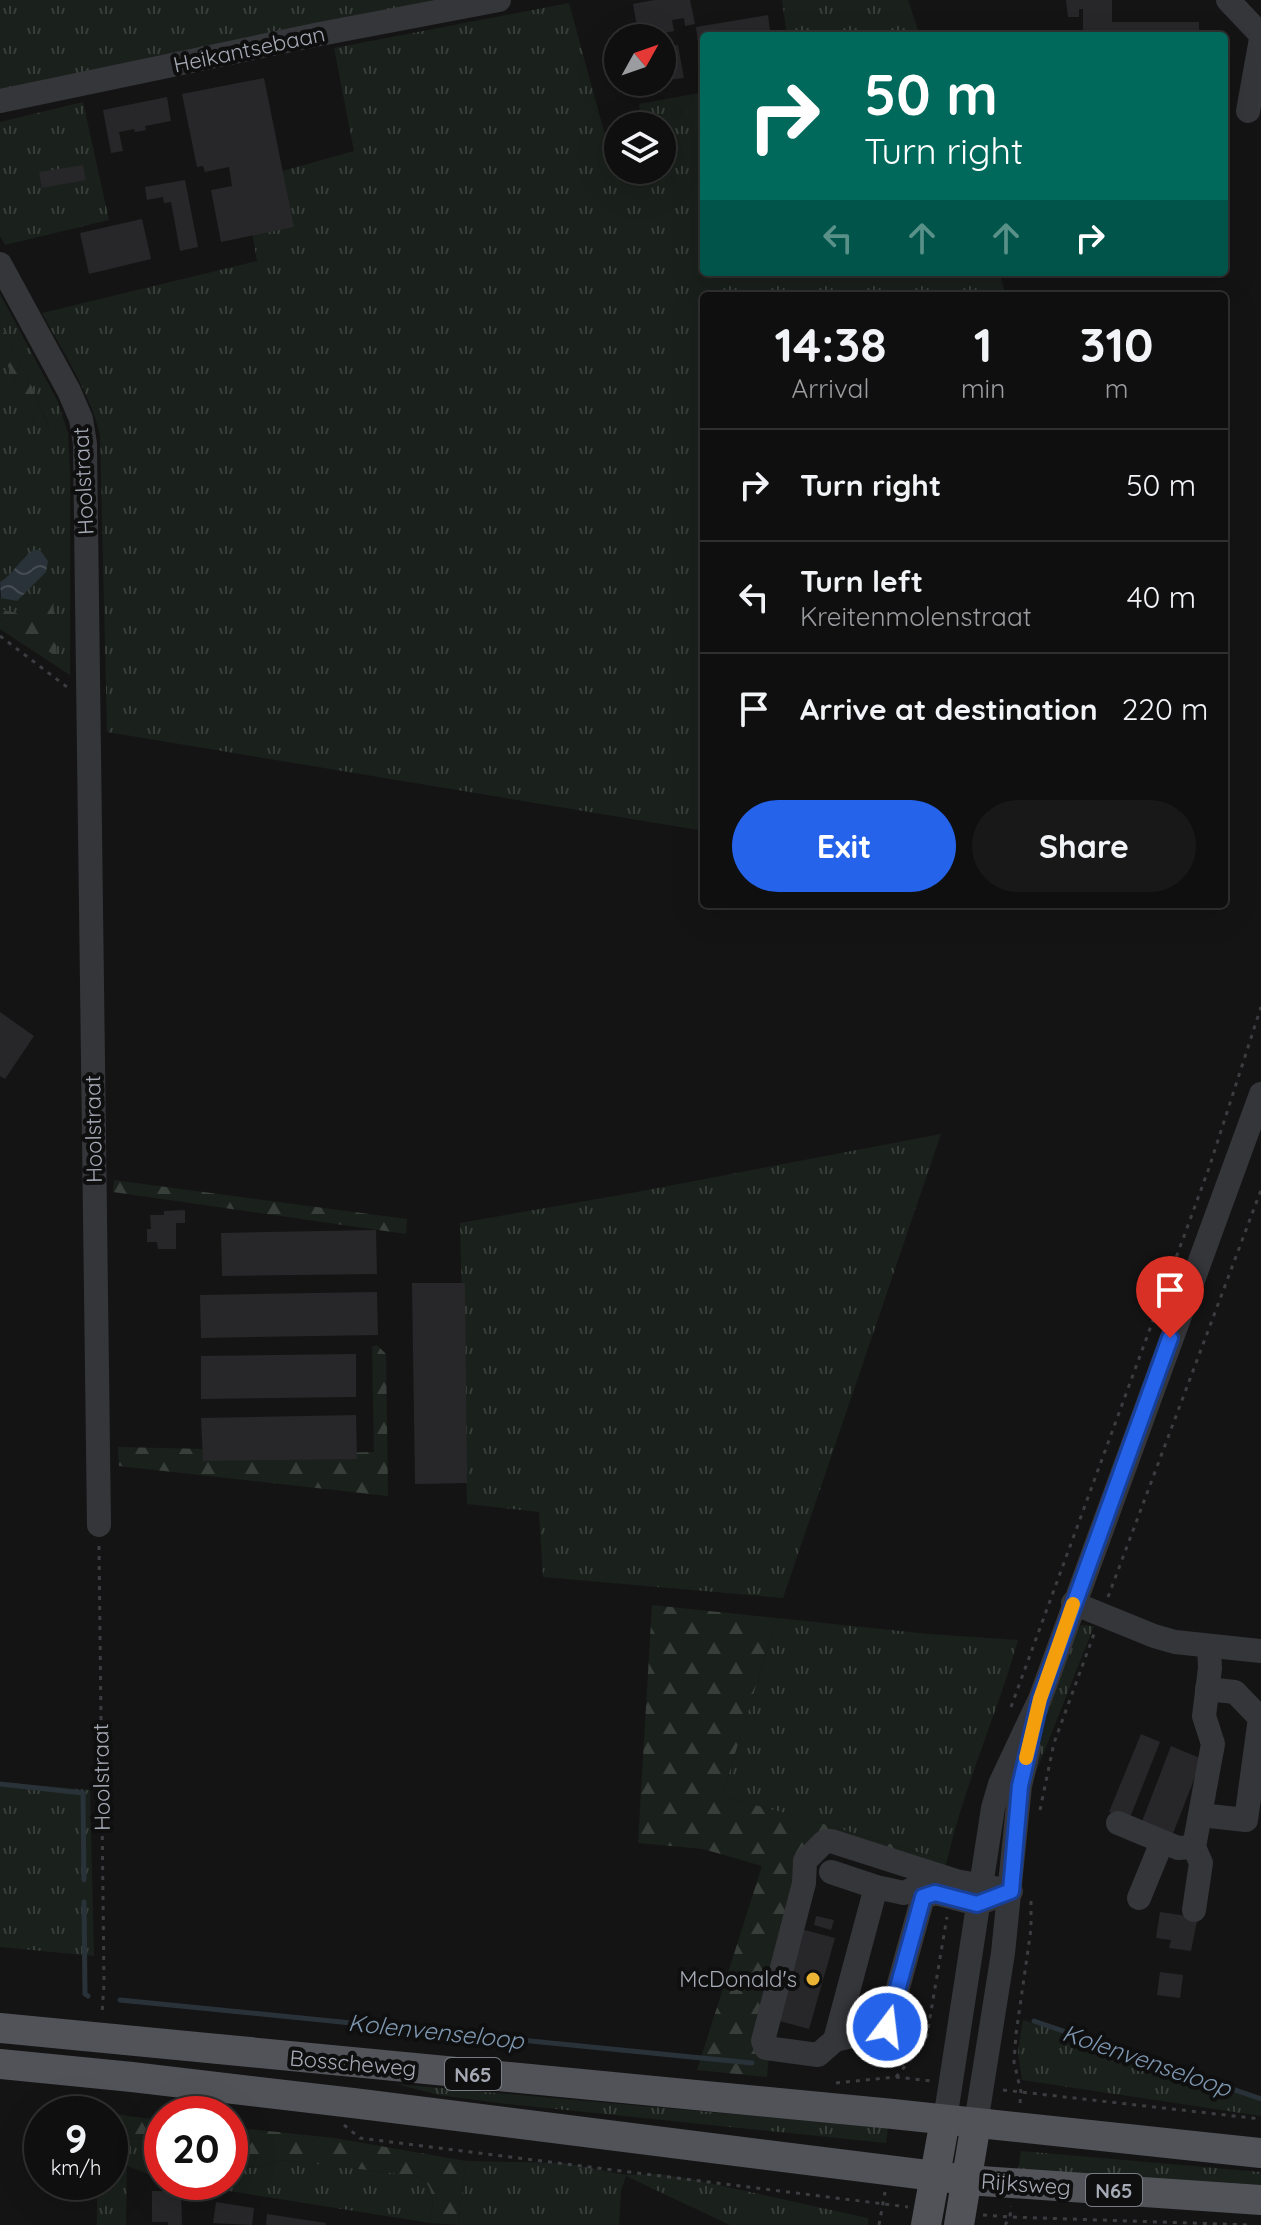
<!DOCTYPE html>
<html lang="en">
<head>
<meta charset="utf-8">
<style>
	:root { --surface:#0f0f10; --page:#181819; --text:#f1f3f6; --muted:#9b9c9f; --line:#2f2f30; --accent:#2563eb }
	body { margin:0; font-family:Quicksand,sans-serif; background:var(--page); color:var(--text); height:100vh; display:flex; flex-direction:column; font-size:30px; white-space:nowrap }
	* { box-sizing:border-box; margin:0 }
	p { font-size:26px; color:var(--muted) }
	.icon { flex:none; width:44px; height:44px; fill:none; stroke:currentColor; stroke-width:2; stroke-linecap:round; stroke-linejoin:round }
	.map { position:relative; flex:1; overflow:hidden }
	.sheet { position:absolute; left:700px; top:292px; width:528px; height:616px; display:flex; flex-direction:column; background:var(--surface); border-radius:8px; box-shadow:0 8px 32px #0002,0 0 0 2px var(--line) }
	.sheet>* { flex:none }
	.top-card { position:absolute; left:700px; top:32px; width:528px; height:244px; border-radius:8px; box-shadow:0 8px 32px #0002,0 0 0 2px var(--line); background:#00695c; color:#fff; overflow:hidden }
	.needle { width:52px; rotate:50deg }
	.buttons { position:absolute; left:604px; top:24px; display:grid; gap:16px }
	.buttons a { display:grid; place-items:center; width:72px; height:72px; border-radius:50%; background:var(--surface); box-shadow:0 8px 32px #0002,0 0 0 2px var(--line); font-size:40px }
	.speed { position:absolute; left:24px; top:2096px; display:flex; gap:16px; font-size:40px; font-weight:700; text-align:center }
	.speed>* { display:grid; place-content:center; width:104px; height:104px; border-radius:50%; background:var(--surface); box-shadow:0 8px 32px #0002,0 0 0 2px var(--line); line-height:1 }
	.speed small { font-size:20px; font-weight:400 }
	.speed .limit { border:12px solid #d22; background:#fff; color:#111 }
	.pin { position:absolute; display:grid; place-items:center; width:68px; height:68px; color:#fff; margin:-82px -34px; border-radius:50% 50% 50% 0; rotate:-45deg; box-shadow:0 0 8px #0007 }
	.pin .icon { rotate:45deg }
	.me { position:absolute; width:88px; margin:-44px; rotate:15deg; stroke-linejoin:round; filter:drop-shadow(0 0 6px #0008) }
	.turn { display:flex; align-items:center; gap:28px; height:168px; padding:0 32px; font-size:36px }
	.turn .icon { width:104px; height:104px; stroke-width:2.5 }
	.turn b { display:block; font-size:56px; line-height:68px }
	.lanes { display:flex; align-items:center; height:76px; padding:0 32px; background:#0003; justify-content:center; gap:40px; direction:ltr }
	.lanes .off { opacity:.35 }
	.eta { display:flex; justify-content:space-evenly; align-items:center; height:136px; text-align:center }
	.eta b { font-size:48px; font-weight:700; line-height:56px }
	.primary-button { display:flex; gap:16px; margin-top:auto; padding:16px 32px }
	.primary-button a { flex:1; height:92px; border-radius:48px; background:var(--accent); color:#fff; font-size:32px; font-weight:700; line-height:92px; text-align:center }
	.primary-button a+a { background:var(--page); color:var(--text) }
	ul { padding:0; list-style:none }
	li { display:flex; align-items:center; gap:24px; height:112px; padding:0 32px; border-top:2px solid var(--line) }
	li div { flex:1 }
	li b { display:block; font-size:30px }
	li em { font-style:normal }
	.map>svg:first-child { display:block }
	.grass { fill:url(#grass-tufts) }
	.forest { fill:url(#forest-firs) }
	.water { fill:url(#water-waves) }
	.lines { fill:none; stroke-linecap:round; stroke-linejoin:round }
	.stream { stroke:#2a3239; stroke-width:5 }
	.building { fill:#272729 }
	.path { stroke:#3b3d41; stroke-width:3; stroke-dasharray:4 6; stroke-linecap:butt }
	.minor { stroke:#35363a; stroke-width:24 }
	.major { stroke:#515359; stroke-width:30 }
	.route-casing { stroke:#184099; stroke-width:20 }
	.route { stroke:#2563eb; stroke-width:14 }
	.slow { stroke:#f59e0b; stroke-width:14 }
	.poi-dot { fill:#ecb435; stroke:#0f0f10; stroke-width:3 }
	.labels { text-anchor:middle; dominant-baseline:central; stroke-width:8; stroke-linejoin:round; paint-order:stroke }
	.shield { fill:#0f0f10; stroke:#797c84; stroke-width:2 }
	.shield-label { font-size:20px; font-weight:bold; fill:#a6aab5 }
	.street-label { font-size:22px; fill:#a6aab5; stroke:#0f0f10 }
	.poi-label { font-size:22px; fill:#a6aab5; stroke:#0f0f10; text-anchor:end }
	.water-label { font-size:24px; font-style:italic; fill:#7e97b0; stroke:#0f0f10 }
</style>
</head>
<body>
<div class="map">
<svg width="1261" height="2225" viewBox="0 0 1261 2225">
	<defs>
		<pattern id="grass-tufts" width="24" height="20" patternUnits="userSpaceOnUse" patternTransform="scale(2)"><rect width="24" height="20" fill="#1a201b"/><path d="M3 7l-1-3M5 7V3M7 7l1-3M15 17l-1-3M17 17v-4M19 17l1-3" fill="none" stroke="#383e3a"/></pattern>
		<pattern id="forest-firs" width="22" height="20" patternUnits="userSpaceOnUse" patternTransform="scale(2)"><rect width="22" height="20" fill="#1a201b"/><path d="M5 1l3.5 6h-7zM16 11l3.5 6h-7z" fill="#383e3a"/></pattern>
		<pattern id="water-waves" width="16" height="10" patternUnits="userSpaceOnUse" patternTransform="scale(2)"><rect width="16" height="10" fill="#2a3239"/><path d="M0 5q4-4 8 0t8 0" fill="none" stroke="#464d53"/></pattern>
	</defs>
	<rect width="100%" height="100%" fill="#141415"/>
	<g class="grass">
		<polygon points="0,0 454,0 0,95"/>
		<polygon points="782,0 908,0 920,36 787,36"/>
		<path d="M 569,3 L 612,161 L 618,161 L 618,170 L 662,170 L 662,126 L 642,126 L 639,104 L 704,92 L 704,272 L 999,272 L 1006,296 L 704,296 L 704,831 L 107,732 L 100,434 C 89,391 63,352 42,313 L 257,261 L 243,182 L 354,151 L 334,48 Z"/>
		<polygon points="83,102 109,220 5,245 0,236 0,122"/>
		<path d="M 0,294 L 58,402 L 68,433 L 70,470 L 70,675 L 0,629 L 0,619 L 56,656 L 51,586 C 41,610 25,618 0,609 L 0,597 L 17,601 L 26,555 L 7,578 L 0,582 L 0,350 L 38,428 L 49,427 L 34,391 L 0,323 Z"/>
		<polygon points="941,1134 783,1598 543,1577 539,1512 467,1504 460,1223 626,1194"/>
		<path d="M 777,1618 L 929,1634 L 1018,1640 C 997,1715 964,1785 947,1861 L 817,1822 L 722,1796 Z"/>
		<polygon points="1081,1625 1094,1626 1025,1800 1037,1740 1076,1631"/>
		<polygon points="0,1782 90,1790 94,1956 0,1947"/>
		<polygon points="1023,2020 1143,2057 1261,2099 1261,2116 1022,2080 1018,2052"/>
		<polygon points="396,2084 888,2128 886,2143 498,2103 439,2095"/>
		<polygon points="93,2109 127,2116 127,2138 162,2140 162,2179 127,2166 126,2225 97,2225 97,2182 110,2182 110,2114 94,2114"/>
		<polygon points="1021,2151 1261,2172 1261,2189 1018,2171"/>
		<path d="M 282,2160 L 410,2175 C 414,2176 419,2176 422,2179 C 436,2189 433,2209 430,2223 L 173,2182 L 230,2182 L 230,2165 L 252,2168 Z"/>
		<polygon points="466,2161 564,2163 626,2175 658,2174 691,2179 868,2218 868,2225 730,2225 626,2176 621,2191 619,2225 458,2225"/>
	</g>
	<g class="forest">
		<polygon points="0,323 34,391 49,428 38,428 0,350"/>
		<path d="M 52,584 L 57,657 L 0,619 L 0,609 C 27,618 41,609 52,584 Z"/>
		<polygon points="114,1180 407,1219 406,1234 113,1192"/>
		<polygon points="377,1345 386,1354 388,1496 119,1466 118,1447 207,1449 207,1455 374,1452 372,1347"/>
		<polygon points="652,1605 777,1618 722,1796 817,1822 947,1861 944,1870 821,1837 769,2055 767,2077 697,2070 762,1866 703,1849 638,1843"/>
		<polygon points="127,2116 162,2120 162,2140 127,2138"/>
		<path d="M 230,2127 L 334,2138 L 466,2161 L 458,2225 L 430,2223 C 433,2209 436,2189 422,2179 C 419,2176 414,2176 410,2175 L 282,2160 L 252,2168 L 230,2165 Z"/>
	</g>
	<path class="water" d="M 34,550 L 40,550 L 48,561 L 46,572 L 17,601 L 1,598 L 0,582 C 14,574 20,558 34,550 Z"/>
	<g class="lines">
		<g class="stream">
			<polyline points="0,1784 83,1793 84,1880"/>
			<polyline points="84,1902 85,1994 88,1996"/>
			<polyline points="120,2000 752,2063"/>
			<polyline points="1034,2021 1261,2099"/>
		</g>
	</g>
	<g class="building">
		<polygon points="654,0 690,0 695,24 685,26 684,18 672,20 674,31 639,38 633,4"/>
		<polygon points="1066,0 1112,0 1112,22 1199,22 1199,36 1083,36 1083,9 1079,9 1079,17 1068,17"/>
		<polygon points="768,15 770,30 734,36 704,36 704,41 698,42 696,27"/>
		<polygon points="678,45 684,78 668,80 666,68 662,69 662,48"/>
		<polygon points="264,78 294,227 221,242 211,190 232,186 229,167 205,172 203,166 197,167 182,94"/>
		<polygon points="167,97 171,121 145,126 146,130 135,132 134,129 119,132 123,151 111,153 103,110"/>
		<polygon points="83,165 86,180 42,188 39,172"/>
		<polygon points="185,180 198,247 180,251 171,202 164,203 163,197 147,200 145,187"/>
		<polygon points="142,219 151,259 89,274 80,233"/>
		<polygon points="0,1012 34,1036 5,1079 0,1076"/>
		<polygon points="185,1210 185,1223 176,1223 176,1249 158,1249 157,1242 147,1242 147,1229 151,1229 150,1215 164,1215 164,1211"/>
		<polygon points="376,1230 377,1274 222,1276 221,1233"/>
		<polygon points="412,1283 465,1283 467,1483 415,1484"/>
		<polygon points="377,1292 378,1335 201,1338 200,1295"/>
		<polygon points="356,1354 356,1397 201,1399 201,1356"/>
		<polygon points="356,1415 357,1459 203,1461 201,1418"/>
		<polygon points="1141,1734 1160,1742 1129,1820 1109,1812"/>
		<polygon points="1171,1746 1202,1759 1172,1836 1141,1824"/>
		<polygon points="1160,1912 1187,1916 1186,1920 1197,1921 1191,1951 1169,1948 1171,1940 1156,1938"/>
		<polygon points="816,1916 834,1920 831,1930 814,1925"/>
		<polygon points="801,1929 835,1938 809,2029 776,2020"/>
		<polygon points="1160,1972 1183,1975 1180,1998 1157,1995"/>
		<polygon points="152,2191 181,2191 182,2225 168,2225 168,2222 152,2222"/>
		<polygon points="216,2202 254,2208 252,2225 213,2223"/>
		<polygon points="267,2214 326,2223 326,2225 266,2225"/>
	</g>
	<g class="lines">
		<g class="path">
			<polyline points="0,636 67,687"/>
			<polyline points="99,1546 104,1984 102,2014"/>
			<polyline points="1108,1597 1261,1190"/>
			<polyline points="1011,1707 1209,1168 1261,1007"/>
			<polyline points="1040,1810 1054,1743 1094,1634"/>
			<polyline points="896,2077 926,2041 947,1917"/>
			<polyline points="836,2083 896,2077 931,2081"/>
			<polyline points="1003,2090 1261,2119"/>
			<polyline points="1020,2103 1021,2092 1014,2062 1016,2034 1031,1929 1031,1897"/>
			<polyline points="344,2125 360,2138 908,2207"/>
			<polyline points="983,2215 1010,2217 1249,2225"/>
			<polyline points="879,2225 885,2192"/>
			<polyline points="1005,2225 1010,2217 1011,2206"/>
		</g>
		<g class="minor">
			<polyline points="1228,0 1261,35"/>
			<polyline points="0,101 320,34 499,0"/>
			<polyline points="1248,111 1261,39"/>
			<polyline points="0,264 69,391 81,419 85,444 99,1525"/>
			<polyline points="1073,1603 1154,1636 1175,1642 1261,1651"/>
			<polyline points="1200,1815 1246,1820 1260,1718 1235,1692 1207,1689"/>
			<polyline points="1118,1823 1178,1848 1194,1847"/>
			<polygon points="831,1841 956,1881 1011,1891 977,1904 935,1893 923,1897 887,2027 835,2040 818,2055 766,2048 763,2041 804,1883 805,1861 824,1842"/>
			<polyline points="831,1872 876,1887 904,1893 925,1883 938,1884"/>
			<polyline points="1139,1898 1162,1842"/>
			<polyline points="1194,1910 1201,1863 1194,1847 1213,1744 1204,1716 1210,1668 1209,1646"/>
			<polyline points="835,2040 876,1887"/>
			<polyline points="945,2120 993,1808 1000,1784 1040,1699 1261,1094"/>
			<polyline points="976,2123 1003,1953 1020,1786 1029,1748"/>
		</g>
		<g class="major">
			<polyline points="0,2028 893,2114 1261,2153"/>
			<polyline points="0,2064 132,2077 353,2103 967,2180 1261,2200"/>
			<polyline points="926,2225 945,2120"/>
			<polyline points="959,2225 976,2123"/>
		</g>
	</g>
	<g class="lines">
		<g class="route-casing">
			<polyline id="route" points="887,2027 923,1897 935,1893 977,1904 1011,1891 1020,1786 1040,1699 1170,1338"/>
		</g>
		<use href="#route" class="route"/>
		<polyline class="slow" points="1026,1758 1040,1699 1073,1604"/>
	</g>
	<circle class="poi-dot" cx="813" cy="1979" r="8"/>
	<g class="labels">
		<g class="shield">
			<rect x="445" y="2058" width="56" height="32" rx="6"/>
			<rect x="1086" y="2174" width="56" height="32" rx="6"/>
		</g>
		<g class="shield-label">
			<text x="473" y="2074">N65</text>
			<text x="1114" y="2190">N65</text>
		</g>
		<g class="street-label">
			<text transform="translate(249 49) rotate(-12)">Heikantsebaan</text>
			<text transform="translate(83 481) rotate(-93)">Hoolstraat</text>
			<text transform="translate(93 1129) rotate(-91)">Hoolstraat</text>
			<text transform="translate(101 1777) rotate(-91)">Hoolstraat</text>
			<text transform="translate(353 2063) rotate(5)">Bosscheweg</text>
			<text transform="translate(1026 2184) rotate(4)">Rijksweg</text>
		</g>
		<g class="poi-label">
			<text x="797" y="1979">McDonald's</text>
		</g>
		<g class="water-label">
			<text transform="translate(436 2031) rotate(6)">Kolenvenseloop</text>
			<text transform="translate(1147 2060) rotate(19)">Kolenvenseloop</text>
		</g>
	</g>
</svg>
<div class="buttons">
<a><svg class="needle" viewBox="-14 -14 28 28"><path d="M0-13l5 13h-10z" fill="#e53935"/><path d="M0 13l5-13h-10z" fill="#9b9c9f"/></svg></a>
<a><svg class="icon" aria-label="layers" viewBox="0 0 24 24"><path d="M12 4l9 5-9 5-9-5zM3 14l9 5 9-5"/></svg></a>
</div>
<div class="speed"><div>9<small>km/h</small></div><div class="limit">20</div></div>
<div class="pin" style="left:1170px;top:1338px;background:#d93025"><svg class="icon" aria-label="arrive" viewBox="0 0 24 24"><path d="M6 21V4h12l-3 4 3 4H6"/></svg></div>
<svg class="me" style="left:887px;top:2027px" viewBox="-20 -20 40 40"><circle r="17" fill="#2563eb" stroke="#fff" stroke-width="3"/><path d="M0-11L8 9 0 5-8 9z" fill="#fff"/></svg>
<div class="top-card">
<div class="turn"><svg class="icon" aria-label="right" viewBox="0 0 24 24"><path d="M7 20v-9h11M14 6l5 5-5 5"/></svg><div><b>50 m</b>Turn right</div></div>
<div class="lanes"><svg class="icon off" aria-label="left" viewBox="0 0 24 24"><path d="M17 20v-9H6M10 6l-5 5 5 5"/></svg><svg class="icon off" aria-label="ahead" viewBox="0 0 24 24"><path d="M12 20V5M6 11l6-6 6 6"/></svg><svg class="icon off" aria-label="ahead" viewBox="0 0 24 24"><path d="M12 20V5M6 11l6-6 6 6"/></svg><svg class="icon" aria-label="right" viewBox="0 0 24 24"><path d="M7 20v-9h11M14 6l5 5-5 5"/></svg></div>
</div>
<section class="sheet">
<div class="eta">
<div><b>14:38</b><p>Arrival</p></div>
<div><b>1</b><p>min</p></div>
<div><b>310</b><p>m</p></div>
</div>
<ul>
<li><svg class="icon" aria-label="right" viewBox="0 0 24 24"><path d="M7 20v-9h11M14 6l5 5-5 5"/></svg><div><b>Turn right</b></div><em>50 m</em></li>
<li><svg class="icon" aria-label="left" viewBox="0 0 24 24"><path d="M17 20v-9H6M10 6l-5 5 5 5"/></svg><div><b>Turn left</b><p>Kreitenmolenstraat</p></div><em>40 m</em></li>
<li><svg class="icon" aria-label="arrive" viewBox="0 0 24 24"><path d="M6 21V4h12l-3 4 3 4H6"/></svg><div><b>Arrive at destination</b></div><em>220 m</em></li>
</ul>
<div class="primary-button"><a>Exit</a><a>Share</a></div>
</section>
</div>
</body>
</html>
